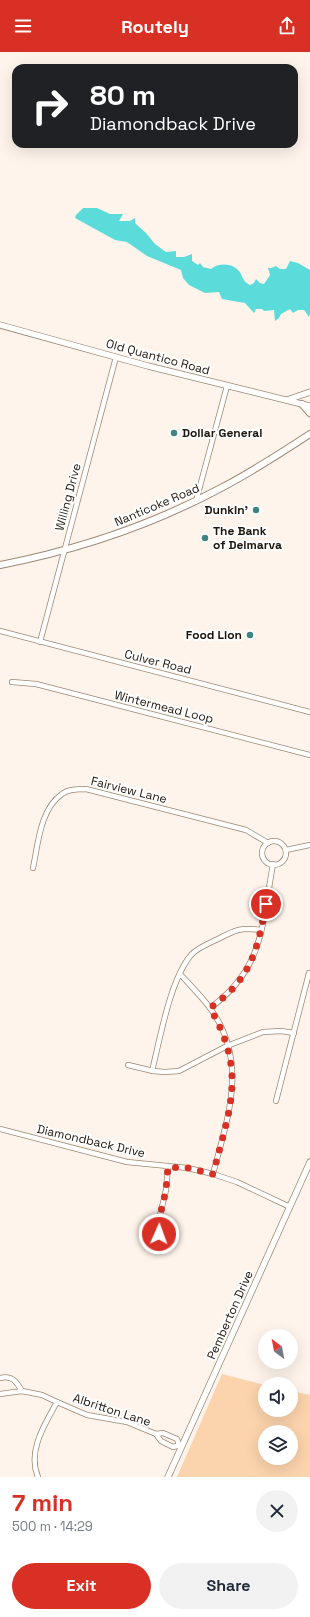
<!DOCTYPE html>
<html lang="en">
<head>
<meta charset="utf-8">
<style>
	:root { --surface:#fff; --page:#f2f2f3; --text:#1f2937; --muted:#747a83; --accent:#d93025 }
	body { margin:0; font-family:"Space Grotesk",sans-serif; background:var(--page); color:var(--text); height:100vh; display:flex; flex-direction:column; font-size:15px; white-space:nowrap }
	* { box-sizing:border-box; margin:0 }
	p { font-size:13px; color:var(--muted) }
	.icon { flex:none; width:22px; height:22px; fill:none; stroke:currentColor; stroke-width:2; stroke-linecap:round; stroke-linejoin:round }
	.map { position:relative; height:1425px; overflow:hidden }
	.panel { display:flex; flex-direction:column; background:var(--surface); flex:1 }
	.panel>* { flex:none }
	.top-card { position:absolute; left:12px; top:12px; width:286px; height:84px; border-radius:12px; box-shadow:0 4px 16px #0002; background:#202124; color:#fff; overflow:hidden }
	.needle { width:26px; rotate:328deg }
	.buttons { position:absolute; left:258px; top:1277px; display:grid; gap:8px }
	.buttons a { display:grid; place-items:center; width:40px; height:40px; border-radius:50%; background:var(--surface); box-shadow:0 4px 16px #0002; font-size:20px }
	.pin { position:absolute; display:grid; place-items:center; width:34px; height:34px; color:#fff; margin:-17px; border:2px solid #fff; border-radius:50%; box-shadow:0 1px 4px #0007 }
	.me { position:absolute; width:44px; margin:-22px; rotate:2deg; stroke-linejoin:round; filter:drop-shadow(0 0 3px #0008) }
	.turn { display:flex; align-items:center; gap:14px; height:84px; padding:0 12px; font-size:18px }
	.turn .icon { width:52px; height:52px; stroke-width:2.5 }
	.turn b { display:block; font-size:28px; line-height:34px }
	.round { display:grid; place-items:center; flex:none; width:42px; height:42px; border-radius:21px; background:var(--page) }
	.head { display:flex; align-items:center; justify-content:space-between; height:68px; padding:0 12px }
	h1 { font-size:24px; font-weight:600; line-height:30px; color:var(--accent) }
	.primary-button { display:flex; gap:8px; margin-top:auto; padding:8px 12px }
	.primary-button a { flex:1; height:46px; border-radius:24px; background:var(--accent); color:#fff; font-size:16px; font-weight:600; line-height:46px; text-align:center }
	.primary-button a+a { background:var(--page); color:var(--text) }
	header { display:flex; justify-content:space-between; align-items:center; height:52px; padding:0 12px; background:var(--accent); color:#fff; font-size:18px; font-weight:600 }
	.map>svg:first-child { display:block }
	.green { fill:#fbd3ac; fill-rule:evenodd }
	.water { fill:#5bdcda }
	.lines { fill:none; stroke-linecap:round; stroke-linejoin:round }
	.minor-casing { stroke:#9c8670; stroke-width:6 }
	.tertiary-casing { stroke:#9c8670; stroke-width:7 }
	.secondary-casing { stroke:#9c8670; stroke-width:8 }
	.minor { stroke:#fff; stroke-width:4.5 }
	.tertiary { stroke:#fff; stroke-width:5.5 }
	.secondary { stroke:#fff; stroke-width:6 }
	.route { stroke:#d93025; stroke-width:7; stroke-dasharray:0 12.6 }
	.poi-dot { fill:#3d8584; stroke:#fff; stroke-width:1.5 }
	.labels { text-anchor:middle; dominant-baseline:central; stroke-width:4; stroke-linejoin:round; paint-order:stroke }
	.street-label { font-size:12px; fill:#1d140c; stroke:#fff }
	.poi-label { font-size:12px; font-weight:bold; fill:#1d140c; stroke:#fff; text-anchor:start }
</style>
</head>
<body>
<header><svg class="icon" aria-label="menu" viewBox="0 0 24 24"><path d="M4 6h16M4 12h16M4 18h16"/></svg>Routely<svg class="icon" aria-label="share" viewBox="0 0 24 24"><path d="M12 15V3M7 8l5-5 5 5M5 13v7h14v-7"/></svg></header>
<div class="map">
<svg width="310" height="1425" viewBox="0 0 310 1425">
	<rect width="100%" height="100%" fill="#fef4eb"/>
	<path class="green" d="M 222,1322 L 265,1333 L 265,1358 L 291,1358 L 291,1339 L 310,1343 L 310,1425 L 177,1425 ZM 265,1380 L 291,1380 L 291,1406 L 265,1406 Z"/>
	<path class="water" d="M 83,156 L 97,156 L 110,162 L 123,162 L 119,169 L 130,169 L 135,166 L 135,171 L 146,181 L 155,192 L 166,200 L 176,199 L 176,205 L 184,205 L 192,202 L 192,209 L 198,213 L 200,211 L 203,215 L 211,217 C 218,211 231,211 238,218 C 244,224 240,227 250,233 L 254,231 L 256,227 L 260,231 L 264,232 L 270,223 L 268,216 L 271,216 L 276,214 L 280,217 L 286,217 L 290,209 L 298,211 L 310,218 L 310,261 L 309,265 L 304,258 L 298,258 L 293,261 L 290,257 L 281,262 L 279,266 L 275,269 L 274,258 L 264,259 L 262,257 L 256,257 L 254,261 L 245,251 L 222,247 L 219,240 L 205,241 L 189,233 L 183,226 L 181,218 L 147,204 L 127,190 L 115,188 L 75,166 L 76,163 Z"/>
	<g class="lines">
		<g class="minor-casing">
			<g id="minor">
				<polyline points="196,449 227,334"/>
				<polyline points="0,579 310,660"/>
				<polyline points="40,590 116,305"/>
				<polyline points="12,630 36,632 310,703"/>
				<circle cx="274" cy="801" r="12"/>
				<polyline points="286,798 310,793"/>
				<path d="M 33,816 C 38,793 40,757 62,742 C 68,737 78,737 86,737 L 246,778 L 268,791"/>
				<path d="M 180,922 C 190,933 201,944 210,956 C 249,1010 228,1064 213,1122"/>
				<path d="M 210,956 C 264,917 262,873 273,812"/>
				<polyline points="128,1013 153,1019 165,1020 179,1019 227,994 263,980 281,979 294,981"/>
				<path d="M 152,1019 C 160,987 170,928 191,903 C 197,896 210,891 218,887 C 235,878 241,875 261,878"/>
				<polyline points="276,1049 309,921"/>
				<polyline points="0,1077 127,1110 188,1116 213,1122 237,1130 290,1155"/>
				<polyline points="160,1187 158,1172 166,1138 168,1115"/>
				<path d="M 0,1326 C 12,1323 16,1329 22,1339"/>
				<path d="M 0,1342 L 22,1339 L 42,1343 L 57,1350 C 45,1372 27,1399 38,1425"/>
				<polyline points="57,1350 87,1363 127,1370 156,1382 163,1381 177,1387 179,1393"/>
				<polyline points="156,1382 161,1389 173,1395 181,1393"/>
			</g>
		</g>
		<g class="tertiary-casing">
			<g id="tertiary">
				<polyline points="0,273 148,314 310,354"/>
				<polyline points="287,348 310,340"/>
				<polyline points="168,1425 310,1110"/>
			</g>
		</g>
		<g class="secondary-casing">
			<g id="secondary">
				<polyline points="302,352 310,361"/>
				<path d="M 0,513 C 77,498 152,473 221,436 C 252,420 281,401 310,382"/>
			</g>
		</g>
		<use href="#minor" class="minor"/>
		<use href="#tertiary" class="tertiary"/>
		<use href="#secondary" class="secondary"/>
	</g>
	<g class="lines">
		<path class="route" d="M 159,1182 L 158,1172 L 166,1138 L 168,1115 L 188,1116 L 213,1122 C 230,1056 247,1020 210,956 C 252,926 257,899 266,852"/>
	</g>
	<g class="poi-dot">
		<circle cx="174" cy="381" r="4"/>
		<circle cx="256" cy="458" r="4"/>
		<circle cx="205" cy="486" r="4"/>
		<circle cx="250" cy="583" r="4"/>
	</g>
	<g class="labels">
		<g class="street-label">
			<text transform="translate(158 305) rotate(15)">Old Quantico Road</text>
			<text transform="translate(68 445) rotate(-75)">Willing Drive</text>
			<text transform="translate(157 453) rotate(-23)">Nanticoke Road</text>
			<text transform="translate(158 610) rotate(14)">Culver Road</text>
			<text transform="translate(164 655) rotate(14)">Wintermead Loop</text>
			<text transform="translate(129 738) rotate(14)">Fairview Lane</text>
			<text transform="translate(91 1089) rotate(13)">Diamondback Drive</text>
			<text transform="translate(230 1263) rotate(-66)">Pemberton Drive</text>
			<text transform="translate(112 1358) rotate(18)">Albritton Lane</text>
		</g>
		<g class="poi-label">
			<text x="182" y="381">Dollar General</text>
			<text x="248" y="458" text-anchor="end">Dunkin'</text>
			<text x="213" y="479">The Bank<tspan x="213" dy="14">of Delmarva</tspan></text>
			<text x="242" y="583" text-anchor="end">Food Lion</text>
		</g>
	</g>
</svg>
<div class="buttons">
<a><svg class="needle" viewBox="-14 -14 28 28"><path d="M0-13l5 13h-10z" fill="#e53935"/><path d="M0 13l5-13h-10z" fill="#747a83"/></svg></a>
<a><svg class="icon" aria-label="sound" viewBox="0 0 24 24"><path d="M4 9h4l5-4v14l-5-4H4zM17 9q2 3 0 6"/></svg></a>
<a><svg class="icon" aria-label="layers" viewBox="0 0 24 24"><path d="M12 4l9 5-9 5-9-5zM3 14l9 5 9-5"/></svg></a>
</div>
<div class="pin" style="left:266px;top:852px;background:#d93025"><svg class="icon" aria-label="arrive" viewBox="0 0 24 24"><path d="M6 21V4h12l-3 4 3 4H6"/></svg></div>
<svg class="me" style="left:159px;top:1182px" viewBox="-20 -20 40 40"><circle r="17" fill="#d93025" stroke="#fff" stroke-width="3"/><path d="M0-11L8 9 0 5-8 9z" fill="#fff"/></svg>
<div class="top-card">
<div class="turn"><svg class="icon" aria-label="right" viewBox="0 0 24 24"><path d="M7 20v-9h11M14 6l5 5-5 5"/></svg><div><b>80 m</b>Diamondback Drive</div></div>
</div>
</div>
<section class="panel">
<div class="head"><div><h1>7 min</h1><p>500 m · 14:29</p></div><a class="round"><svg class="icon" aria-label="close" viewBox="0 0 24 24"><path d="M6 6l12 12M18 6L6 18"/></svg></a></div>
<div class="primary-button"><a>Exit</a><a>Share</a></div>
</section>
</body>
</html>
